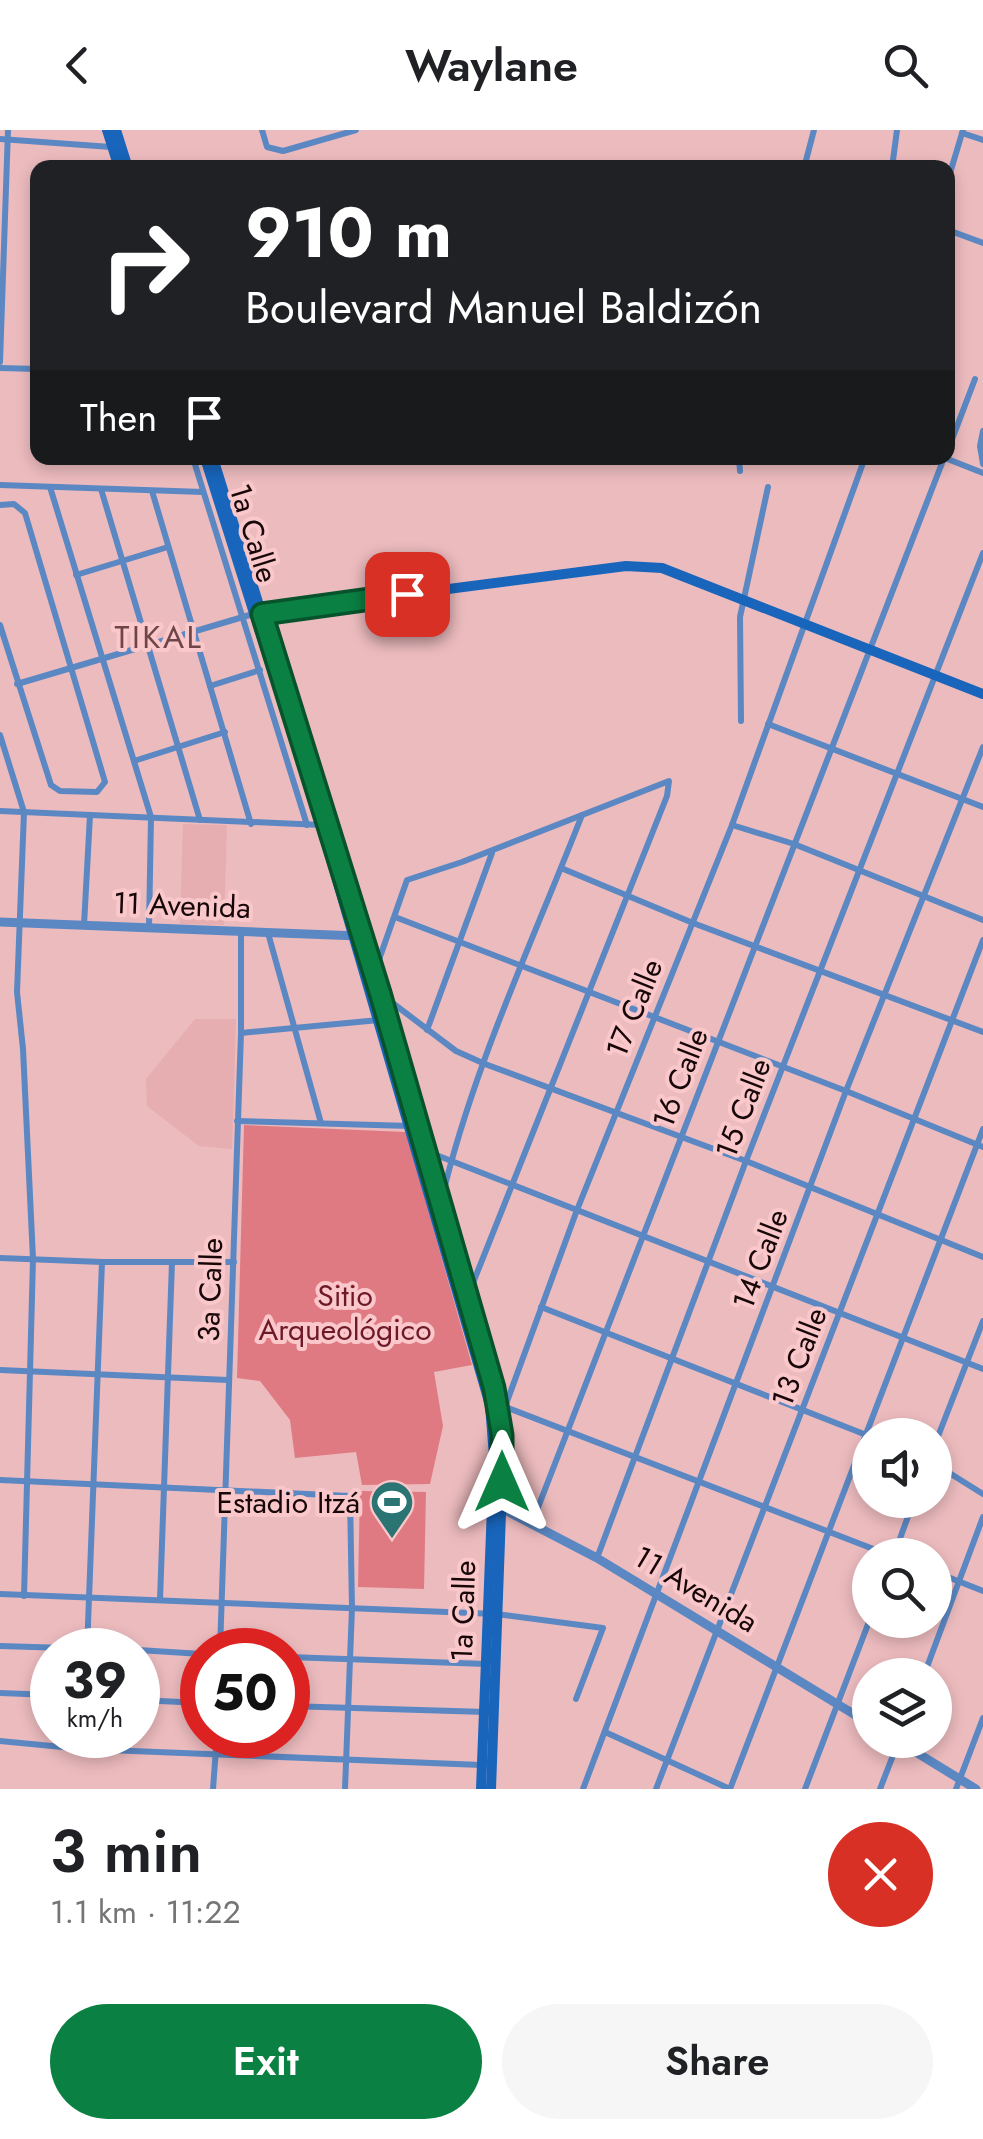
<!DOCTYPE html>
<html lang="en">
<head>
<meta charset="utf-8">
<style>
	:root { --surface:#fff; --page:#f6f6f6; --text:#202124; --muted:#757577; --accent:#0b8043 }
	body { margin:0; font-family:Jost,sans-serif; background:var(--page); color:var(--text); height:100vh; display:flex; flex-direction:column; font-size:38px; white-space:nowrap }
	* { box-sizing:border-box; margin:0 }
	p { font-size:32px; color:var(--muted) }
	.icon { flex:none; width:55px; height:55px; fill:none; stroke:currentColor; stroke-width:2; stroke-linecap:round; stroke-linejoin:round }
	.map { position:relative; height:1659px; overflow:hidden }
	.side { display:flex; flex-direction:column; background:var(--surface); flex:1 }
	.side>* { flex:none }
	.top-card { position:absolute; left:30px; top:30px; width:925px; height:305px; border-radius:20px; box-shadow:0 5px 15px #0003; background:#202124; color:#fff; overflow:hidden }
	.tools { position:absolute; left:852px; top:1288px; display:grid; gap:20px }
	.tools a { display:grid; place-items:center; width:100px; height:100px; border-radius:50%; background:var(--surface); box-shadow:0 5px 15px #0003; font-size:50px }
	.speed { position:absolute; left:30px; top:1498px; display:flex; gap:20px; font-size:50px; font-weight:700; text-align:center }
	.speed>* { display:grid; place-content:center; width:130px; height:130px; border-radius:50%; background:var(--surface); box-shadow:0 5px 15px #0003; line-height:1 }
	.speed small { font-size:25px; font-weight:400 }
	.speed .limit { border:15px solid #d22; background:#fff; color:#111 }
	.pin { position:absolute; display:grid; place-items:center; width:85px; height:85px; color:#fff; margin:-42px; border-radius:20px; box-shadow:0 5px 15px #0006 }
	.me { position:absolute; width:110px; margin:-55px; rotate:0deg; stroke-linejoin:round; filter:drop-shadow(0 0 8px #0008) }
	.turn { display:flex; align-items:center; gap:35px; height:210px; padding:0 50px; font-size:45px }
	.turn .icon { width:130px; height:130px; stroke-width:2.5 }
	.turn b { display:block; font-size:70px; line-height:85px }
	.then { display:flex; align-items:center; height:95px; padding:0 50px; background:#0003; gap:20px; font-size:38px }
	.round { display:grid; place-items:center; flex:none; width:105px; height:105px; border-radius:52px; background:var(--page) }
	.headline { display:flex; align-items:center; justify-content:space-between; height:170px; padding:0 50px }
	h1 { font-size:60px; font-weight:600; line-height:75px }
	.cta { display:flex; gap:20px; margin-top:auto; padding:20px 50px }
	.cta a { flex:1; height:115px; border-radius:60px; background:var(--accent); color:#fff; font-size:40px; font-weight:600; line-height:115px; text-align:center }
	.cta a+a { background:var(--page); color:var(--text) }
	header { display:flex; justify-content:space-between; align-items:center; height:130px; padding:0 50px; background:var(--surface); font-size:45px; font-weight:600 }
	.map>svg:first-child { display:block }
	.built { fill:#e7aeb1 }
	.green { fill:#df7a83 }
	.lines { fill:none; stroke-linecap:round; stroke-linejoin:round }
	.minor { stroke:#5b88c3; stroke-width:6 }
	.tertiary { stroke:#5b88c3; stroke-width:9 }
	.secondary { stroke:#1865bb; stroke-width:10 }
	.route-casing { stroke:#07532c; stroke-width:25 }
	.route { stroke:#0b8043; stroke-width:18 }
	.labels { text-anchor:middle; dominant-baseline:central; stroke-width:8; stroke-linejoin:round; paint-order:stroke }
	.street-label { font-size:30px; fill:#170708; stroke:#fac8ca }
	.park-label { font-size:30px; fill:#6e1928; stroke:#fac8ca }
	.poi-label { font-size:30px; fill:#170708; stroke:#fac8ca; text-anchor:end }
	.neighbourhood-label { font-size:32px; letter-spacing:2.5px; fill:#6f4648; stroke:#fac8ca }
</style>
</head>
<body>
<header><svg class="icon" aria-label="back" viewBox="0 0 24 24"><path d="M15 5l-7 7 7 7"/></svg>Waylane<svg class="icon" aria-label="search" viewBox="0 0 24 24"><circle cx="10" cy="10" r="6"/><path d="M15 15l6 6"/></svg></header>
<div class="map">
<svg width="983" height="1659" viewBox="0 0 983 1659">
	<rect width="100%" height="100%" fill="#ecbbbe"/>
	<g class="built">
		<polygon points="183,694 227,695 224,795 180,794"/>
		<polygon points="195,889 236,889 232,1019 199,1016 147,976 146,949"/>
	</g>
	<g class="green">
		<polygon points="244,995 406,1002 472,1235 434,1242 443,1296 430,1354 362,1355 356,1322 295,1328 290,1290 260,1251 237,1248"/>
		<polygon points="360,1361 426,1362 424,1459 358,1457"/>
	</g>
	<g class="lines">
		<g class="minor">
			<polyline points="262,0 267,17 283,21 356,0"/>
			<polyline points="962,3 983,10"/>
			<polyline points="0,9 111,17"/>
			<polyline points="804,38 814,0"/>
			<polyline points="892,38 897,0"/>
			<polyline points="948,50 963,0"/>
			<polyline points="948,100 983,113"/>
			<polyline points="0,232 8,0"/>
			<polyline points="0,238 38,239"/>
			<polyline points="983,301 980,316 983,334"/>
			<polyline points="948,320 975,249"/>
			<polyline points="193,328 307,695"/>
			<polyline points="739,328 740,341"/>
			<polyline points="945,328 983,343"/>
			<polyline points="0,355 203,362"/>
			<polyline points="50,357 151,687 149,797"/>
			<polyline points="101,359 200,690"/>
			<polyline points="152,361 251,694"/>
			<polyline points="0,375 14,374 25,383 105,652 97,662 60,661 51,655 0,495"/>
			<polyline points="76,445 168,417"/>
			<polyline points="17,554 253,484"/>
			<polyline points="210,556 260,540"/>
			<polyline points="741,591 740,487 768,357"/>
			<polyline points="768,594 983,677"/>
			<polyline points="0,605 24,682 17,862 23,919 33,1129 24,1466"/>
			<polyline points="134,631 225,602"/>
			<polyline points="0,681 322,695"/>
			<polyline points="732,695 794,714 983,790"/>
			<polyline points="561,738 693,793 983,902"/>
			<polyline points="395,787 846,961 983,1017"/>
			<polyline points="84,795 90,685"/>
			<polyline points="268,803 321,993"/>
			<polyline points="375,841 407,750 462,732 669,651 667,666 467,1168"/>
			<polyline points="382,865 456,921 485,934 746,1031 983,1127"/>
			<polyline points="427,900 492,723"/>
			<polyline points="241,903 379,890"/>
			<polyline points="237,991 410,996"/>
			<polyline points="426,1021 983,1239"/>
			<path d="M 441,1072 C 472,939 533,811 582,685"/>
			<polyline points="0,1128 102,1132 234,1132"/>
			<polyline points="541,1177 869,1306"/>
			<polyline points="0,1240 228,1250"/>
			<polyline points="503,1276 889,1425"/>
			<polyline points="505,1277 577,1080 732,695 863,333"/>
			<polyline points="935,1314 983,1191"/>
			<polyline points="935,1334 983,1364"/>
			<polyline points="0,1350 350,1366 352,1478 345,1659"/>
			<polyline points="532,1393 944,328"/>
			<polyline points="894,1425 914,1370"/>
			<polyline points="597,1428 746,1031 983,423"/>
			<polyline points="935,1442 983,1461"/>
			<polyline points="0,1464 496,1484 603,1498 576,1569"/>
			<polyline points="160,1470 172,1132"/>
			<polyline points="0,1516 132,1520"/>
			<polyline points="87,1520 102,1132"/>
			<polyline points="138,1520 202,1524"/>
			<polyline points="220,1520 241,903 241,802"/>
			<polyline points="288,1527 486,1534"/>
			<polyline points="924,1545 983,1387"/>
			<polyline points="0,1563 52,1565"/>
			<polyline points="138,1570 202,1573"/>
			<polyline points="288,1576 486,1582"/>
			<polyline points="605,1602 730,1659"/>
			<polyline points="0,1611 83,1619 481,1635"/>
			<polyline points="83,1619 83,1605"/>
			<polyline points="213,1659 217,1605"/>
			<polyline points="583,1659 846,961 983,617"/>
			<polyline points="656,1659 983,810"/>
			<polyline points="730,1659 983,999"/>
			<polyline points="805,1659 870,1489"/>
			<polyline points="880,1659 899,1610"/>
			<polyline points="956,1659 983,1588"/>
		</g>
		<g class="tertiary">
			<polyline points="0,792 359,806"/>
			<polyline points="497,1376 597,1428 870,1594"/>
			<polyline points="896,1610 976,1659"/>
		</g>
		<g class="secondary">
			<polyline points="107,0 119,38"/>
			<polyline points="116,0 128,38"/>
			<polyline points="205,328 321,695 490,1275 494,1326 481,1659"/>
			<polyline points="213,328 380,863 498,1274 503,1328 491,1659"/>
			<polyline points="256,484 626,436 662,438 983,564"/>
		</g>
	</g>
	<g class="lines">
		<g class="route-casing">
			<polyline id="route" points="407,464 262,484 380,863 494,1258 502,1305 502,1352"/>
		</g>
		<use href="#route" class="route"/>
	</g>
	<defs>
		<g id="stadium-pin" transform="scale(2.25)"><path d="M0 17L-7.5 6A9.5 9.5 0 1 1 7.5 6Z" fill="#2a7474" stroke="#fac8ca"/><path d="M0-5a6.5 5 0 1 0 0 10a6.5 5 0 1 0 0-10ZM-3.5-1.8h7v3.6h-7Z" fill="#fff"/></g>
	</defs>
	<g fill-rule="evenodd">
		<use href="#stadium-pin" x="392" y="1372"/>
	</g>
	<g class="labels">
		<g class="street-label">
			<text transform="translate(254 403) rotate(73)">1a Calle</text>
			<text transform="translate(182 775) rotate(2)">11 Avenida</text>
			<text transform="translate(634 878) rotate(-68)">17 Calle</text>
			<text transform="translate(680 948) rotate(-69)">16 Calle</text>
			<text transform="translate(743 978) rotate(-69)">15 Calle</text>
			<text transform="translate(760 1129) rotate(-69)">14 Calle</text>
			<text transform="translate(210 1160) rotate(-88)">3a Calle</text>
			<text transform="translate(799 1227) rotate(-69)">13 Calle</text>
			<text transform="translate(696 1459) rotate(31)">11 Avenida</text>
			<text transform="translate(463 1481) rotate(-88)">1a Calle</text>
		</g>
		<g class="park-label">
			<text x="345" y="1165">Sitio<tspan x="345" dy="34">Arqueológico</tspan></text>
		</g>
		<g class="poi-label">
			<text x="360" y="1372">Estadio Itzá</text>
		</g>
		<g class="neighbourhood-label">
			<text x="159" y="507">TIKAL</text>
		</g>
	</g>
</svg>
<div class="tools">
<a><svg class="icon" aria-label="sound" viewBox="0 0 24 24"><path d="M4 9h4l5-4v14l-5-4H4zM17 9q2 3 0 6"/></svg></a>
<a><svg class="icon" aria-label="search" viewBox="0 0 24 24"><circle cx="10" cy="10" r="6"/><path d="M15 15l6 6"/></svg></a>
<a><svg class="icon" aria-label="layers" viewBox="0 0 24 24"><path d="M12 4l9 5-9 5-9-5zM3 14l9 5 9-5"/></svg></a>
</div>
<div class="speed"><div>39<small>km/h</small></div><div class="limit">50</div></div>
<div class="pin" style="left:407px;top:464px;background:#d93025"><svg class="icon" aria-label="arrive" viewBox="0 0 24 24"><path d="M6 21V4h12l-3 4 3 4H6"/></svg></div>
<svg class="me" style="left:502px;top:1352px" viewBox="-20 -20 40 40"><path d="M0-17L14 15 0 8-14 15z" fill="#0b8043" stroke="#fff" stroke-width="4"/></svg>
<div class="top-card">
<div class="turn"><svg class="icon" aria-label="right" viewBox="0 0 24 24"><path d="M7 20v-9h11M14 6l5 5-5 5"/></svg><div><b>910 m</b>Boulevard Manuel Baldizón</div></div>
<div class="then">Then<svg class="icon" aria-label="arrive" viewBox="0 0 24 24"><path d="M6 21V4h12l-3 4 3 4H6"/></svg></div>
</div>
</div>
<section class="side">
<div class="headline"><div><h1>3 min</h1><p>1.1 km · 11:22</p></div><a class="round" style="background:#d93025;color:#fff"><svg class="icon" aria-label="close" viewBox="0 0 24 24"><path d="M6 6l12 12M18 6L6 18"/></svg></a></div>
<div class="cta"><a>Exit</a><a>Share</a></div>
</section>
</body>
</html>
